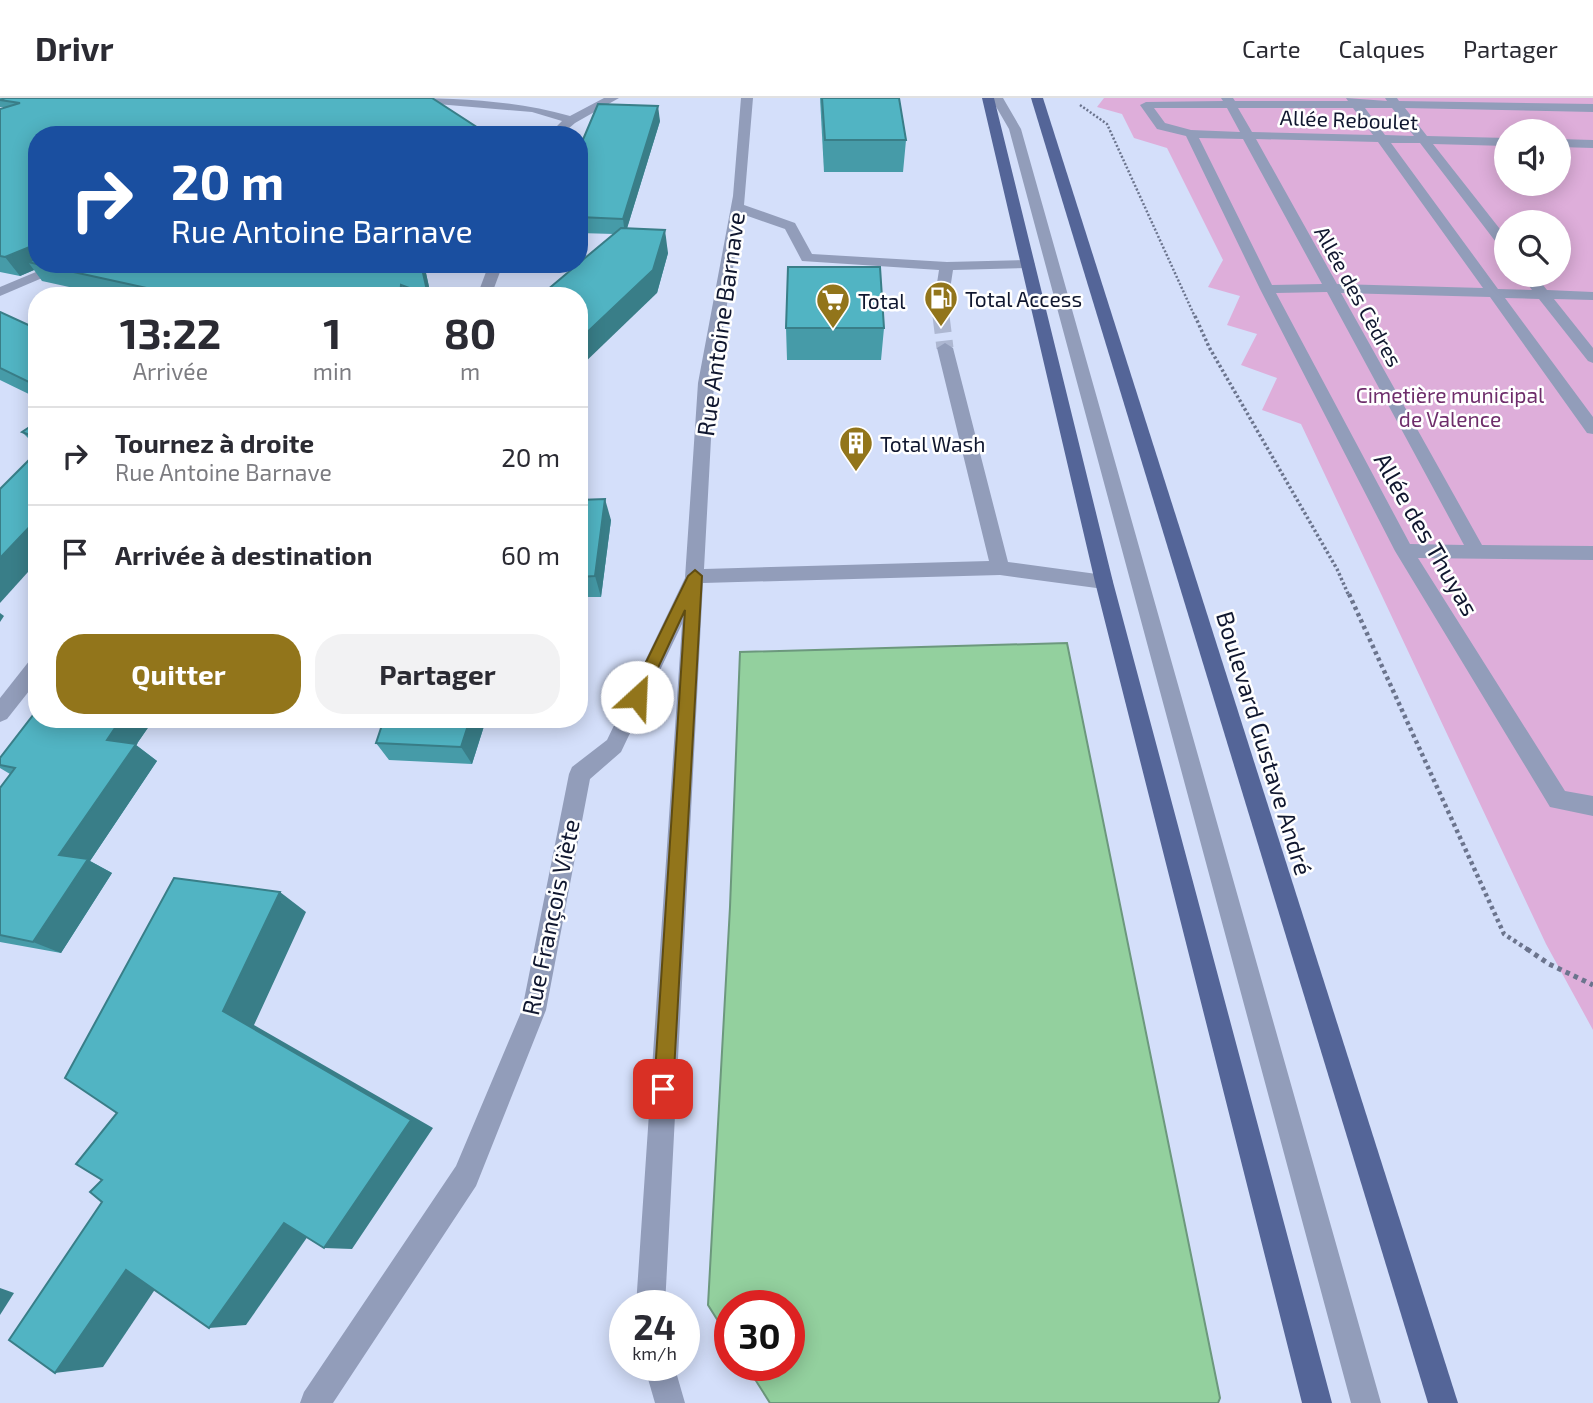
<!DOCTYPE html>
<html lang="fr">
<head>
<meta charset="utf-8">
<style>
	:root { --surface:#fff; --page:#f2f2f3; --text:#2b2b33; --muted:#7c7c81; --line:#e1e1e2; --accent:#92751b }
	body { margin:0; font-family:"Exo 2",sans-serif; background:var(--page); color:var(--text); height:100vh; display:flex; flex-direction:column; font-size:26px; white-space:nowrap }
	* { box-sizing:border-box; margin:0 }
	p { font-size:23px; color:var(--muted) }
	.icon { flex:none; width:38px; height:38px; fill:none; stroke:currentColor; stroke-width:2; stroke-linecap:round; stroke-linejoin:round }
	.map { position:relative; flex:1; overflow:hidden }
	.panel { position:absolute; left:28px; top:189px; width:560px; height:441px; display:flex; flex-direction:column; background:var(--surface); border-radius:28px; box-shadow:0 4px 18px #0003 }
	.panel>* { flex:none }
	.guide { position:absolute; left:28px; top:28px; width:560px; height:147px; border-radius:28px; box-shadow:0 4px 18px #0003; background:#1a4fa0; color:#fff; overflow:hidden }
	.tools { position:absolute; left:1494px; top:21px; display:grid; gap:14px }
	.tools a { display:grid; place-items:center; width:77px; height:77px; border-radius:50%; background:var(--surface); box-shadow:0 4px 18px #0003; font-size:35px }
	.speed { position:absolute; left:609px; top:1192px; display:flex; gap:14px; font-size:35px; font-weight:700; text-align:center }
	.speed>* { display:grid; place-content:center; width:91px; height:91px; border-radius:50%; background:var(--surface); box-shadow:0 4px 18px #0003; line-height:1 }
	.speed small { font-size:18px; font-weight:400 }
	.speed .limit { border:10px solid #d22; background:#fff; color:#111 }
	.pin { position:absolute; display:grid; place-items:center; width:60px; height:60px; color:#fff; margin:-30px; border-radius:14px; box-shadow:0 4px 10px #0006 }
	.me { position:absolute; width:77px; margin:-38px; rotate:25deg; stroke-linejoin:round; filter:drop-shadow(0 0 5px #0008) }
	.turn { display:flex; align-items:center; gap:24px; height:147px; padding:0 28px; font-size:32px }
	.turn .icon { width:91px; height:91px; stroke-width:2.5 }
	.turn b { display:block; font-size:49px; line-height:60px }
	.eta { display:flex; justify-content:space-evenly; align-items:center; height:119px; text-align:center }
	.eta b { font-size:42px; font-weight:700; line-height:49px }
	.action { display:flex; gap:14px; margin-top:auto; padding:14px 28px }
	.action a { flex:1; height:80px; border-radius:28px; background:var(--accent); color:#fff; font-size:28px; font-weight:700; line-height:80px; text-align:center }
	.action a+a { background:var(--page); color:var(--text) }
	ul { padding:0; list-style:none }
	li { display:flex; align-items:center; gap:21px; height:98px; padding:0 28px; border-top:2px solid var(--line) }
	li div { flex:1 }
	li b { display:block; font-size:26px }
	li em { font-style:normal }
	header { display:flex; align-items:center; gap:42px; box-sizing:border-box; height:98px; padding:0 35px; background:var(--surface); border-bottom:2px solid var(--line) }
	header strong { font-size:33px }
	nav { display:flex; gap:38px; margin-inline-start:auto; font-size:24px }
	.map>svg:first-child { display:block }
	.green { fill:#deaeda; fill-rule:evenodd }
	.water { fill:#93d09e; stroke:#6c987d; stroke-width:2 }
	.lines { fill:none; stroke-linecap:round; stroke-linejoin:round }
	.minor-tunnel-far1 { stroke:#adb7d1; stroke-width:13; stroke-dasharray:13 6; stroke-linecap:butt }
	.minor-tunnel { stroke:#adb7d1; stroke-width:17; stroke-dasharray:17 8; stroke-linecap:butt }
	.path-far3 { stroke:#6b748d; stroke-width:2.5; stroke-dasharray:2 2; stroke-linecap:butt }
	.path-far2 { stroke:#6b748d; stroke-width:3.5; stroke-dasharray:2.5 2.5; stroke-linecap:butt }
	.path-far1 { stroke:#6b748d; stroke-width:4.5; stroke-dasharray:3.5 3.5; stroke-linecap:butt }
	.path { stroke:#6b748d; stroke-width:5; stroke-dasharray:4.5 4.5; stroke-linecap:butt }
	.minor { fill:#929dba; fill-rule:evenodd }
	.major { fill:#546598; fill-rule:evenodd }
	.wall { fill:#469ba8 }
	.shaded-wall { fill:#397e88 }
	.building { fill:#51b4c3; stroke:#397e88; stroke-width:2 }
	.route { fill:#92751b; stroke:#5f4c12; stroke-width:2 }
	.labels { text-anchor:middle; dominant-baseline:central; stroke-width:5; stroke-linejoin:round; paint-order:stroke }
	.far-street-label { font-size:21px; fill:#10172f; stroke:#fff }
	.far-poi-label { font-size:21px; fill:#10172f; stroke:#fff; text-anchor:start }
	.far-park-label { font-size:21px; fill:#6e2d6b; stroke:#fff }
	.street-label { font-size:24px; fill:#10172f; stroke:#fff }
</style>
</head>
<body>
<header>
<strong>Drivr</strong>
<nav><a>Carte</a><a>Calques</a><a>Partager</a></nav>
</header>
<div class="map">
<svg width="1593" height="1305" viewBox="0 0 1593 1305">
	<rect width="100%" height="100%" fill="#d4dffa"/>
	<path class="green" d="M 1104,0 L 1593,0 L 1593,932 L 1546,846 L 1301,326 L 1262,312 L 1277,280 L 1241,267 L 1257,236 L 1227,227 L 1240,198 L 1208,189 L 1223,162 L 1167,50 L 1134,40 L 1122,16 L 1097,9 ZM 1507,33 L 1559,33 L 1559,86 L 1507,86 ZM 1507,124 L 1559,124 L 1559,177 L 1507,177 Z"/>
	<polygon class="water" points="1067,545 1220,1300 1218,1305 770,1305 746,1267 789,1267 789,1208 730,1208 730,1242 708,1207 730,809 740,554"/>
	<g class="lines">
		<polyline class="minor-tunnel-far1" points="940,211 941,219"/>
		<polyline class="minor-tunnel" points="941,218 945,250"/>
		<polyline class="path-far3" points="1080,7 1107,26 1195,219"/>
		<polyline class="path-far2" points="1195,218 1209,249 1337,471 1349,498"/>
		<polyline class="path-far1" points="1349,496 1504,836 1530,853"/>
		<polyline class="path" points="1527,851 1549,866 1593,887"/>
		<g class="minor">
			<path d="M 396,0 C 455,0 513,2 570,18 L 604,0 L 619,0 L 575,25 L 561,37 L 548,37 L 562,23 L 532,14 L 402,3 Z"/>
			<polygon points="741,0 753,0 744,107 795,125 812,156 947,164 1028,162 1035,166 1028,170 953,172 947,211 940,215 933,211 939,172 802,163 785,131 742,116 714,285 704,471 989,463 937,250 945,245 953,250 1008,464 1104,477 1111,479 1113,484 1111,489 1104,491 1000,477 703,485 665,1208 636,1208 682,526 621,654 590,681 546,912 476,1088 333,1305 300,1305 304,1294 456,1068 522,912 569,676 572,669 607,642 685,480 698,285 733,98"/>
			<polygon points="991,0 1003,0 1021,31 1381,1305 1351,1305 1009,31"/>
			<path d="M 1221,0 L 1233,0 L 1235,3 L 1348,3 L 1346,0 L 1387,3 L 1385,0 L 1397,0 L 1399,3 L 1593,6 L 1593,14 L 1405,10 L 1427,38 L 1507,40 L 1507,48 L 1433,46 L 1507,140 L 1507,153 L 1502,152 L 1420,45 L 1391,45 L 1498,191 L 1532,192 L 1521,177 L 1535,177 L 1547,192 L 1593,194 L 1593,202 L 1554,201 L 1593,250 L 1593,265 L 1588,263 L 1539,201 L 1505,200 L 1593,319 L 1593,336 L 1587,335 L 1490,199 L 1341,195 L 1482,447 L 1593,448 L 1593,462 L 1418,460 L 1565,693 L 1593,698 L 1593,718 L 1550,709 L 1395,453 L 1260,191 L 1186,38 L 1157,31 L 1140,7 L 1146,4 L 1223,3 ZM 1154,10 L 1227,10 L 1240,34 L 1191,32 L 1165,25 ZM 1238,10 L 1353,10 L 1373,37 L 1252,34 ZM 1365,10 L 1392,10 L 1414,38 L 1385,37 ZM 1199,40 L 1243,41 L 1322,186 L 1272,187 ZM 1256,41 L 1378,44 L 1483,190 L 1337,186 ZM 1327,194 L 1464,447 L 1410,446 L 1276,195 Z"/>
			<polygon points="1559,41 1593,42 1593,50 1559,49"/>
			<polygon points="55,166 75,166 0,198 0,189"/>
			<polygon points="489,166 503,166 491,198 477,198"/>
			<polygon points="37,560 37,583 7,621 0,624 0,600 30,562"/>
			<polygon points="644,1267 674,1267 685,1305 655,1305"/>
		</g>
		<g class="major">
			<polygon points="982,0 994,0 1113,484 1332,1305 1302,1305 1095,484"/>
			<polygon points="1031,0 1043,0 1458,1305 1428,1305"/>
		</g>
	</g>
	<g class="wall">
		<polygon points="0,0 432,0 37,37 37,166 424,166 431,198 110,198 42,183 34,172 20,178 0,174 0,11 4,10 3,9 0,9"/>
		<polygon points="820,0 899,0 906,42 903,74 824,74"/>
		<polygon points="660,23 627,130 668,155 657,195 614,136 579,135 579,51"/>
		<polygon points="0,214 37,231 37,300 0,282"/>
		<polygon points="786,230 884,230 881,262 787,262"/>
		<polygon points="37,324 37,349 22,334"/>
		<polygon points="579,402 611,422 601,499 579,499"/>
		<polygon points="37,621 154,621 136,647 157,663 90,763 112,775 61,855 0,844 0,690 10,676 0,670 0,660"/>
		<polygon points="384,621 500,621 497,629 484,628 472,666 389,662 376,645"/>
	</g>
	<g class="shaded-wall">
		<polygon points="658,8 660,23 625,137 623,121"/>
		<polygon points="665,132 668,155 657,195 579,270 579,242"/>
		<polygon points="37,146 37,166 28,164 34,172 20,178 5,159"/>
		<polygon points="421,166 424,166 431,198 428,198"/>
		<polygon points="401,187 405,198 400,198"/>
		<polygon points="605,401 611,422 601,499 595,478"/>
		<polygon points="37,421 37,464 0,505 0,460"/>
		<polygon points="0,515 4,518 0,524"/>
		<polygon points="121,621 154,621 136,647 157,663 90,763 112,775 61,855 33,844 59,757 107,642"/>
		<polygon points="470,621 480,621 484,628 472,666 461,649"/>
		<polygon points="493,621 500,621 497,629"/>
		<polygon points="280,794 306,814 254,927 433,1030 352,1151 324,1150 223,913"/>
		<polygon points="284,1125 315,1128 246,1227 209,1230"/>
		<polygon points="126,1172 168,1172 103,1269 55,1275"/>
		<polygon points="0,1190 14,1195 0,1217"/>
	</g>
	<g class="building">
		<polygon points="5,0 432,0 489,37 37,37 37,146 5,159 0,158 0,11 20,5 0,2"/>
		<polygon points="822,0 899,0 906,42 825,42"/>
		<polygon points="598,6 658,8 623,121 579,119 579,51"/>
		<polygon points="621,130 665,132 653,172 579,242 579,198 540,198 578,166 579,166 579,165"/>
		<polygon points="37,161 37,166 28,164"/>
		<polygon points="37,166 421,166 428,197 401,187 400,198 183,198"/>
		<polygon points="788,169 880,169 884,230 786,230"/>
		<polygon points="0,214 37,231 37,288 0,270"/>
		<polygon points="37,324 37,340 22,334"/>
		<polygon points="37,354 37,421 0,460 0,391"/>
		<polygon points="605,401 595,478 579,479 579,402"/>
		<polygon points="37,612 37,621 121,621 107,642 136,646 59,757 88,761 33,844 0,837 0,690 15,670 0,667 0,660"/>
		<polygon points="384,621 470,621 461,649 376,645"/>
		<polygon points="174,780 280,794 223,913 411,1022 324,1150 284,1125 209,1230 126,1172 55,1275 9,1242 102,1104 90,1094 102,1082 76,1066 117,1015 65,980"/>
	</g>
	<polygon class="route" points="695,472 702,478 673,991 670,998 663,1001 656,998 654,991 685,512 642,604 637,606 629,599 688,478"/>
	<defs>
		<g id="fuel-pin" transform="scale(1.75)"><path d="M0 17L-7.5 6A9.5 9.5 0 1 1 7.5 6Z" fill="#92751b" stroke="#fff"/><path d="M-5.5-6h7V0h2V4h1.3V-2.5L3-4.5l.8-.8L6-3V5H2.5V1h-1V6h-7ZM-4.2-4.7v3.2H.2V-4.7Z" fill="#fff"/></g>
		<g id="supermarket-pin" transform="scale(1.75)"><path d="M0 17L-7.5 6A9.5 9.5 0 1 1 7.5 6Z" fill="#92751b" stroke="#fff"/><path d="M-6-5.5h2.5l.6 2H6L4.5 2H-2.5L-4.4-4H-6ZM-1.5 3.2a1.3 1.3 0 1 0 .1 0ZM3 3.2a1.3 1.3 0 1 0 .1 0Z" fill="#fff"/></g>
		<g id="building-pin" transform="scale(1.75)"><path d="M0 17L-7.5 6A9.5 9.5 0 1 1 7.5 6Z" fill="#92751b" stroke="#fff"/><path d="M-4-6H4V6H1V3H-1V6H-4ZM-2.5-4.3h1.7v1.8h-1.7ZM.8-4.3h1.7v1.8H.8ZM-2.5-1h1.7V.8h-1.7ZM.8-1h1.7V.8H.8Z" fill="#fff"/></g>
	</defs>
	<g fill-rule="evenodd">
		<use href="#fuel-pin" x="941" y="200"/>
		<use href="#supermarket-pin" x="833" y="202"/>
		<use href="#building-pin" x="856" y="345"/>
	</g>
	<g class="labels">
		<g class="far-street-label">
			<text transform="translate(1349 21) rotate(2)">Allée Reboulet</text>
			<text transform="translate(1359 198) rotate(61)">Allée des Cèdres</text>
		</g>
		<g class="far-poi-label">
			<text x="965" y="200">Total Access</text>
			<text x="858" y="202">Total</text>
			<text x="880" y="345">Total Wash</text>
		</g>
		<g class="far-park-label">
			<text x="1450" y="296">Cimetière municipal<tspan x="1450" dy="24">de Valence</tspan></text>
		</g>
		<g class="street-label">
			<text transform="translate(720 226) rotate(-82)">Rue Antoine Barnave</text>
			<text transform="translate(1427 436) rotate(60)">Allée des Thuyas</text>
			<text transform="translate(1265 645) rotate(73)">Boulevard Gustave André</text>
			<text transform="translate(550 819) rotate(-78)">Rue François Viète</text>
		</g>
	</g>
</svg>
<div class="tools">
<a><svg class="icon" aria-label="sound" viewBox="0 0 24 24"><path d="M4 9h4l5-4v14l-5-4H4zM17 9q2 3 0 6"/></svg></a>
<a><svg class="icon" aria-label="search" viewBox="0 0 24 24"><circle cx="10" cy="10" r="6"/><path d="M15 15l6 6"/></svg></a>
</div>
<div class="speed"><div>24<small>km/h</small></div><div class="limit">30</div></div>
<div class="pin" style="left:663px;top:991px;background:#d93025"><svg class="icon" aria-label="arrive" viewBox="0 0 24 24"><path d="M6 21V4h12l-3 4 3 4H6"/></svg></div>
<svg class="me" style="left:637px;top:599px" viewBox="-20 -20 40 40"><circle r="19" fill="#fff"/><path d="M0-13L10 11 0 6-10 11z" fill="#92751b"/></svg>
<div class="guide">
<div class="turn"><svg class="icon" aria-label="right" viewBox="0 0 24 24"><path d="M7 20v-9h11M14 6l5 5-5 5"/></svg><div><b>20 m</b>Rue Antoine Barnave</div></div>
</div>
<section class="panel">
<div class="eta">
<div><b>13:22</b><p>Arrivée</p></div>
<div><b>1</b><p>min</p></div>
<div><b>80</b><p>m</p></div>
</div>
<ul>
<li><svg class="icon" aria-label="right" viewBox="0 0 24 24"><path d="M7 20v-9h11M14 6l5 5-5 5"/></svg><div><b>Tournez à droite</b><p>Rue Antoine Barnave</p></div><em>20 m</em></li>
<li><svg class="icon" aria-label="arrive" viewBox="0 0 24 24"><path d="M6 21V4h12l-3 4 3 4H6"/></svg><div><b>Arrivée à destination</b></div><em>60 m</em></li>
</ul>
<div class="action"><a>Quitter</a><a>Partager</a></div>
</section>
</div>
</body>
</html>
